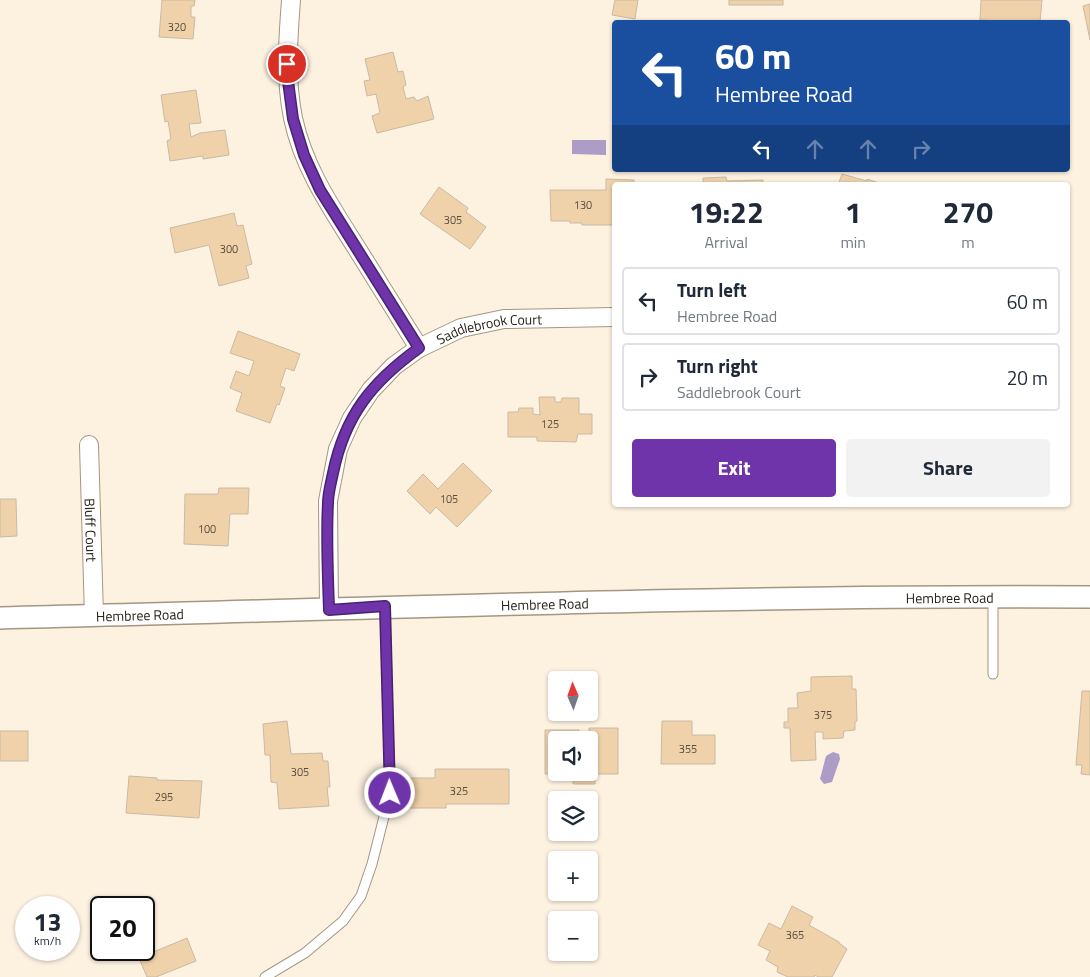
<!DOCTYPE html>
<html lang="en">
<head>
<meta charset="utf-8">
<style>
	:root { --surface:#fff; --page:#f2f2f3; --text:#1f2937; --muted:#747a83; --line:#e0e1e3; --accent:#7034aa }
	body { margin:0; font-family:"Titillium Web",sans-serif; background:var(--page); color:var(--text); height:100vh; display:flex; flex-direction:column; font-size:19px; white-space:nowrap }
	* { box-sizing:border-box; margin:0 }
	p { font-size:16px; color:var(--muted) }
	.icon { flex:none; width:28px; height:28px; fill:none; stroke:currentColor; stroke-width:2; stroke-linecap:round; stroke-linejoin:round }
	.map { position:relative; flex:1; overflow:hidden }
	.panel { position:absolute; left:612px; top:182px; width:458px; height:325px; display:flex; flex-direction:column; background:var(--surface); border-radius:5px; box-shadow:0 1px 4px #0004 }
	.panel>* { flex:none }
	.banner { position:absolute; left:612px; top:20px; width:458px; height:152px; border-radius:5px; box-shadow:0 1px 4px #0004; background:#1a4fa0; color:#fff; overflow:hidden }
	.needle { width:32px; rotate:358deg }
	.controls { position:absolute; left:548px; top:671px; display:grid; gap:10px }
	.controls a { display:grid; place-items:center; width:50px; height:50px; border-radius:5px; background:var(--surface); box-shadow:0 1px 4px #0004; font-size:25px }
	.speed { position:absolute; left:15px; top:896px; display:flex; gap:10px; font-size:25px; font-weight:700; text-align:center }
	.speed>* { display:grid; place-content:center; width:65px; height:65px; border-radius:50%; background:var(--surface); box-shadow:0 1px 4px #0004; line-height:1 }
	.speed small { font-size:12px; font-weight:400 }
	.speed .limit { border:2px solid #111; border-radius:8px; background:#fff; color:#111 }
	.pin { position:absolute; display:grid; place-items:center; width:42px; height:42px; color:#fff; margin:-21px; border:2px solid #fff; border-radius:50%; box-shadow:0 1px 5px #0007 }
	.me { position:absolute; width:55px; margin:-28px; rotate:359deg; stroke-linejoin:round; filter:drop-shadow(0 0 4px #0008) }
	.turn { display:flex; align-items:center; gap:18px; height:105px; padding:0 20px; font-size:22px }
	.turn .icon { width:65px; height:65px; stroke-width:2.5 }
	.turn b { display:block; font-size:35px; line-height:42px }
	.lanes { display:flex; align-items:center; height:48px; padding:0 20px; background:#0003; justify-content:center; gap:25px; direction:ltr }
	.lanes .off { opacity:.35 }
	.eta { display:flex; justify-content:space-evenly; align-items:center; height:85px; text-align:center }
	.eta b { font-size:30px; font-weight:700; line-height:35px }
	.cta { display:flex; gap:10px; margin-top:auto; padding:10px 20px }
	.cta a { flex:1; height:58px; border-radius:5px; background:var(--accent); color:#fff; font-size:20px; font-weight:700; line-height:58px; text-align:center }
	.cta a+a { background:var(--page); color:var(--text) }
	ul { padding:0; list-style:none }
	li { display:flex; align-items:center; gap:15px; height:68px; margin:0 10px 8px; padding:0 10px; border:2px solid var(--line); border-radius:5px }
	li div { flex:1 }
	li b { display:block; font-size:19px }
	li em { font-style:normal }
	.map>svg:first-child { display:block }
	.water { fill:#ad9dc6 }
	.building { fill:#efd2aa; stroke:#c9baa6; fill-rule:evenodd }
	.lines { fill:none; stroke-linecap:round; stroke-linejoin:round }
	.service-casing { stroke:#a49683; stroke-width:11 }
	.minor-casing { stroke:#a49683; stroke-width:20 }
	.tertiary-casing { stroke:#a49683; stroke-width:24 }
	.service { stroke:#fff; stroke-width:9 }
	.minor { stroke:#fff; stroke-width:18 }
	.tertiary { stroke:#fff; stroke-width:21 }
	.route-casing { stroke:#49226e; stroke-width:12 }
	.route { stroke:#7034aa; stroke-width:9 }
	.labels { text-anchor:middle; dominant-baseline:central; stroke-width:5; stroke-linejoin:round; paint-order:stroke }
	.number-label { font-size:11px; fill:#5a4f3f }
	.street-label { font-size:14px; fill:#28231b; stroke:#fff }
</style>
</head>
<body>
<div class="map">
<svg width="1090" height="977" viewBox="0 0 1090 977">
	<rect width="100%" height="100%" fill="#fdf1e0"/>
	<g class="water">
		<polygon points="572,140 606,140 606,155 572,154"/>
		<polygon points="833,752 839,754 840,759 832,782 824,784 820,779 826,756"/>
	</g>
	<g class="building">
		<polygon points="162,0 195,0 194,6 191,6 191,17 195,17 193,39 159,37"/>
		<polygon points="615,0 638,0 635,19 612,15"/>
		<rect x="729" y="0" width="54" height="5"/>
		<polygon points="981,0 1042,0 1040,22 1012,21 1012,22 1001,22 1000,21 980,20"/>
		<polygon points="1090,4 1090,40 1083,6"/>
		<polygon points="393,52 398,72 403,71 406,85 403,87 406,99 414,97 417,101 428,96 434,119 377,133 372,116 380,113 376,94 367,96 364,81 370,80 365,59"/>
		<polygon points="196,90 201,123 189,124 191,137 200,133 225,130 229,155 203,159 203,156 170,161 167,141 171,139 168,121 165,122 161,95"/>
		<polygon points="842,174 867,181 867,179 885,185 838,185"/>
		<polygon points="726,177 727,181 763,180 763,185 703,185 703,178"/>
		<polygon points="606,179 634,180 634,185 615,185 615,225 582,225 582,223 570,223 570,221 551,221 550,190 606,190"/>
		<polygon points="439,187 468,208 466,212 486,227 470,249 420,214"/>
		<polygon points="234,213 237,226 243,225 252,264 246,266 249,278 219,286 209,245 175,253 170,228"/>
		<polygon points="238,331 300,354 294,371 286,368 280,386 285,388 279,405 277,404 270,423 236,411 242,393 230,388 236,371 249,376 254,361 230,353"/>
		<polygon points="539,397 555,397 555,402 561,402 562,398 579,398 579,414 592,414 592,434 578,434 576,442 537,441 537,437 508,437 508,412 518,412 519,408 533,408 533,414 540,415"/>
		<polygon points="463,463 492,491 457,527 436,507 430,514 407,491 423,474 438,489"/>
		<polygon points="219,488 249,488 248,514 230,514 228,546 184,544 185,494 218,494"/>
		<polygon points="0,499 16,499 17,536 0,537"/>
		<polygon points="852,676 852,689 856,689 857,721 855,722 855,730 844,731 843,738 823,739 823,732 815,732 816,760 791,761 790,728 784,728 784,722 788,722 788,708 798,708 797,693 811,691 811,677"/>
		<polygon points="1082,691 1090,691 1090,775 1081,774 1082,765 1076,765"/>
		<polygon points="287,721 291,754 322,753 323,761 328,761 330,787 327,787 329,806 279,809 277,783 271,782 270,755 265,755 263,724"/>
		<polygon points="662,721 692,721 692,735 715,735 715,764 661,764"/>
		<path d="M 589,728 L 618,728 L 618,774 L 595,774 L 595,784 L 573,784 L 573,774 L 545,774 L 545,730 L 579,730 L 578,737 L 589,737 ZM 556,740 L 589,740 L 589,772 L 556,772 Z"/>
		<rect x="0" y="731" width="28" height="30"/>
		<polygon points="435,769 509,769 509,804 446,804 446,808 410,808 410,778 435,778"/>
		<polygon points="129,776 157,778 157,780 202,781 199,818 126,813"/>
		<polygon points="792,906 813,917 809,925 839,942 839,943 847,949 832,977 818,977 815,975 814,977 788,977 777,972 778,967 766,960 770,951 758,945 769,923 781,929"/>
		<polygon points="187,938 196,961 156,977 147,977 139,958"/>
	</g>
	<g class="lines">
		<g class="service-casing">
			<g id="service">
				<polyline points="993,674 993,596"/>
				<polyline points="265,977 305,953 343,921 361,896 372,864 390,793 385,607"/>
			</g>
		</g>
		<g class="minor-casing">
			<g id="minor">
				<path d="M 291,0 C 288,40 285,78 293,118 C 303,166 330,206 356,247 C 377,281 398,314 419,348"/>
				<path id="s1" d="M 89,445 L 94,616"/>
				<path id="s2" d="M 329,610 L 328,501 L 338,449 L 352,418 L 371,390 L 394,366 L 419,348 L 461,328 L 504,319 L 615,317"/>
			</g>
		</g>
		<g class="tertiary-casing">
			<g id="tertiary">
				<path id="s3" d="M 0,618 C 363,609 727,595 1090,597"/>
			</g>
		</g>
		<use href="#service" class="service"/>
		<use href="#minor" class="minor"/>
		<use href="#tertiary" class="tertiary"/>
	</g>
	<g class="lines">
		<g class="route-casing">
			<path id="route" d="M 287,64 L 288,81 L 293,119 L 304,155 L 320,190 L 419,348 C 372,382 345,415 333,473 C 331,483 328,493 328,503 C 326,539 328,575 329,610 L 385,606 L 390,793"/>
		</g>
		<use href="#route" class="route"/>
	</g>
	<g class="labels">
		<g class="number-label">
			<text x="177" y="27">320</text>
			<text x="583" y="205">130</text>
			<text x="453" y="220">305</text>
			<text x="229" y="249">300</text>
			<text x="550" y="424">125</text>
			<text x="449" y="499">105</text>
			<text x="207" y="529">100</text>
			<text x="823" y="715">375</text>
			<text x="688" y="749">355</text>
			<text x="300" y="772">305</text>
			<text x="459" y="791">325</text>
			<text x="164" y="797">295</text>
			<text x="795" y="935">365</text>
		</g>
		<g class="street-label">
			<text stroke="none"><textPath href="#s2" startOffset="368">Saddlebrook Court</textPath></text>
			<text stroke="none"><textPath href="#s1" startOffset="85">Bluff Court</textPath></text>
			<text stroke="none"><textPath href="#s3" startOffset="950">Hembree Road</textPath></text>
			<text stroke="none"><textPath href="#s3" startOffset="545">Hembree Road</textPath></text>
			<text stroke="none"><textPath href="#s3" startOffset="140">Hembree Road</textPath></text>
		</g>
	</g>
</svg>
<div class="controls">
<a><svg class="needle" viewBox="-14 -14 28 28"><path d="M0-13l5 13h-10z" fill="#e53935"/><path d="M0 13l5-13h-10z" fill="#747a83"/></svg></a>
<a><svg class="icon" aria-label="sound" viewBox="0 0 24 24"><path d="M4 9h4l5-4v14l-5-4H4zM17 9q2 3 0 6"/></svg></a>
<a><svg class="icon" aria-label="layers" viewBox="0 0 24 24"><path d="M12 4l9 5-9 5-9-5zM3 14l9 5 9-5"/></svg></a>
<a>+</a>
<a>−</a>
</div>
<div class="speed"><div>13<small>km/h</small></div><div class="limit">20</div></div>
<div class="pin" style="left:287px;top:64px;background:#d93025"><svg class="icon" aria-label="arrive" viewBox="0 0 24 24"><path d="M6 21V4h12l-3 4 3 4H6"/></svg></div>
<svg class="me" style="left:390px;top:793px" viewBox="-20 -20 40 40"><circle r="17" fill="#7034aa" stroke="#fff" stroke-width="3"/><path d="M0-11L8 9 0 5-8 9z" fill="#fff"/></svg>
<div class="banner">
<div class="turn"><svg class="icon" aria-label="left" viewBox="0 0 24 24"><path d="M17 20v-9H6M10 6l-5 5 5 5"/></svg><div><b>60 m</b>Hembree Road</div></div>
<div class="lanes"><svg class="icon" aria-label="left" viewBox="0 0 24 24"><path d="M17 20v-9H6M10 6l-5 5 5 5"/></svg><svg class="icon off" aria-label="ahead" viewBox="0 0 24 24"><path d="M12 20V5M6 11l6-6 6 6"/></svg><svg class="icon off" aria-label="ahead" viewBox="0 0 24 24"><path d="M12 20V5M6 11l6-6 6 6"/></svg><svg class="icon off" aria-label="right" viewBox="0 0 24 24"><path d="M7 20v-9h11M14 6l5 5-5 5"/></svg></div>
</div>
<section class="panel">
<div class="eta">
<div><b>19:22</b><p>Arrival</p></div>
<div><b>1</b><p>min</p></div>
<div><b>270</b><p>m</p></div>
</div>
<ul>
<li><svg class="icon" aria-label="left" viewBox="0 0 24 24"><path d="M17 20v-9H6M10 6l-5 5 5 5"/></svg><div><b>Turn left</b><p>Hembree Road</p></div><em>60 m</em></li>
<li><svg class="icon" aria-label="right" viewBox="0 0 24 24"><path d="M7 20v-9h11M14 6l5 5-5 5"/></svg><div><b>Turn right</b><p>Saddlebrook Court</p></div><em>20 m</em></li>
</ul>
<div class="cta"><a>Exit</a><a>Share</a></div>
</section>
</div>
</body>
</html>
